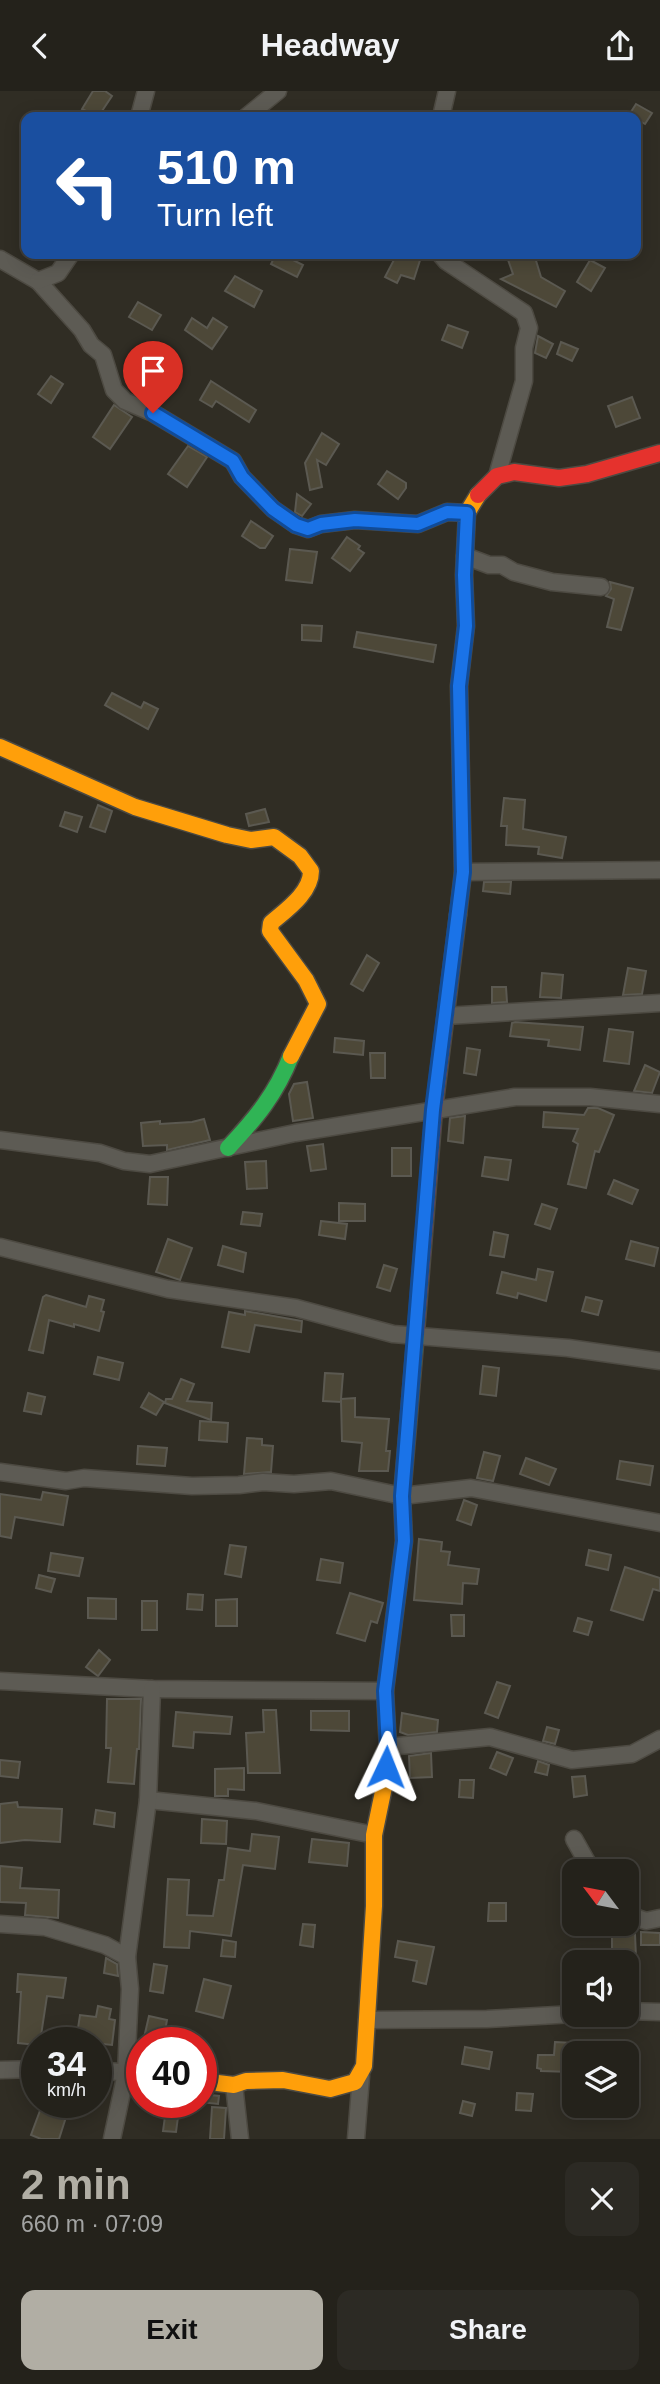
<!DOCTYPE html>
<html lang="en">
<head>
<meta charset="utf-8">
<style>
	:root { --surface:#24221b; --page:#2c2a24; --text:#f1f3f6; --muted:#a3a4a3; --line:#413f3a; --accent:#b1aea4 }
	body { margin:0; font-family:Arial,sans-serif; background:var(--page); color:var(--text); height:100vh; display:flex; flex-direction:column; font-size:26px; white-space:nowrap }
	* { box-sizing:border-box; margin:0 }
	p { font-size:23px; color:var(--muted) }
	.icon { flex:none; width:38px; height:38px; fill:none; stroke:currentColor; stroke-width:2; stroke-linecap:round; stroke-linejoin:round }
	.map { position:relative; height:2048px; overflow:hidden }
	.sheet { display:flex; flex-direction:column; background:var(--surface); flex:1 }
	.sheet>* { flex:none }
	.guide { position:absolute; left:21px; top:21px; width:620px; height:147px; border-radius:14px; box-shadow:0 4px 18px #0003,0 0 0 2px var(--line); background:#1a4fa0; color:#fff; overflow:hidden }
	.needle { width:46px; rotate:302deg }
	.tools { position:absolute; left:562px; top:1768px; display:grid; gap:14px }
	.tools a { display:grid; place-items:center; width:77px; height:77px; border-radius:14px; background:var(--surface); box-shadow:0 4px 18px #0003,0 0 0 2px var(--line); font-size:35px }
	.speed { position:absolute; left:21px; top:1936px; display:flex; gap:14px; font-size:35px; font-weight:700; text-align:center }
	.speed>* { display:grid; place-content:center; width:91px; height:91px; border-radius:50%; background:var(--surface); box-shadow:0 4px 18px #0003,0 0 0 2px var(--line); line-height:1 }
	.speed small { font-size:18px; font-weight:400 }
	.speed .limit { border:10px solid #d22; background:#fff; color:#111 }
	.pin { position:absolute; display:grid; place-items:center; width:60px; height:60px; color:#fff; margin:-72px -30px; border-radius:50% 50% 50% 0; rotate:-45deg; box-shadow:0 0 7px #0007 }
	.pin .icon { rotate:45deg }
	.me { position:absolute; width:77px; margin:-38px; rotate:2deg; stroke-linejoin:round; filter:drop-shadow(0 0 5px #0008) }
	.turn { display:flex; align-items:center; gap:24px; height:147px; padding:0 21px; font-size:32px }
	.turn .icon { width:91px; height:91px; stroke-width:2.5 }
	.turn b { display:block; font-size:49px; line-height:60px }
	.round { display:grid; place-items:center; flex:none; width:74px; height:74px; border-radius:14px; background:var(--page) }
	.head { display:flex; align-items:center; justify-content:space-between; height:119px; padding:0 21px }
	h1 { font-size:42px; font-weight:800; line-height:52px; color:var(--accent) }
	.primary-button { display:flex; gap:14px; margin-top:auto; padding:14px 21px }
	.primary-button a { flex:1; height:80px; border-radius:14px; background:var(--accent); color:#111; font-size:28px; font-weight:800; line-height:80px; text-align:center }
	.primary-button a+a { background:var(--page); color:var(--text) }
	header { display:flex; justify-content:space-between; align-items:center; height:91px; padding:0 21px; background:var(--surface); font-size:32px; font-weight:800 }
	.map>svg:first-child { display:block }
	.building { fill:#4d4838; stroke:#5b5951; stroke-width:2 }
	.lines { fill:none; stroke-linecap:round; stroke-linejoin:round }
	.street-casing { stroke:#4d4a42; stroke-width:19 }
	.fast-casing { stroke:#4d4a42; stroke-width:19 }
	.slow-casing { stroke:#4d4a42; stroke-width:19 }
	.jam-casing { stroke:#4d4a42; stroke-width:19 }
	.street { stroke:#5d5b54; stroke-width:16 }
	.fast { stroke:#30b455; stroke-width:16 }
	.slow { stroke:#ff9f0a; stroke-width:16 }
	.jam { stroke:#e5322d; stroke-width:16 }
	.route-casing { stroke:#114b97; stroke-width:18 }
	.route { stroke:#1a73e8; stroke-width:12 }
</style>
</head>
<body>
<header><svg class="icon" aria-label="back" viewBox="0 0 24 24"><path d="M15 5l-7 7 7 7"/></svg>Headway<svg class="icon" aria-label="share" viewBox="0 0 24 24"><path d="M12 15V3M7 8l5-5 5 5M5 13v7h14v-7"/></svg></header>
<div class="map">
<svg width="660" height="2048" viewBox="0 0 660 2048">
	<rect width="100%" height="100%" fill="#302d24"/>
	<g class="building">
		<polygon points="93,0 105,0 112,5 98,26 82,18"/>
		<polygon points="636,13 652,22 645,33 629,24"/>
		<polygon points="276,163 281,163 303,174 297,186 271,173"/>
		<polygon points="397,163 422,163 414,188 401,184 397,192 385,186"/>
		<polygon points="506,163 534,163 541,186 565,200 556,216 501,188 513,183"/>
		<polygon points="590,169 605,177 591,200 577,191"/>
		<polygon points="235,185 262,200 254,216 225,200"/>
		<polygon points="138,211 161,224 152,239 129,226"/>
		<polygon points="192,227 207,237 213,227 227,236 212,258 185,239"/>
		<polygon points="448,234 468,241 462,257 442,249"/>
		<polygon points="538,245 553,253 546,267 535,262"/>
		<polygon points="561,251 578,258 572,270 557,263"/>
		<polygon points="51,285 63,293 51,312 38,303"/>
		<polygon points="211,290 256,319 249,331 216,310 212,316 200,309"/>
		<polygon points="632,306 640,327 616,336 608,315"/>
		<polygon points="114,314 132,326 110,358 93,346"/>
		<polygon points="322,342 339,353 326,374 317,369 322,396 310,399 305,372"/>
		<polygon points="188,355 207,366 187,396 168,383"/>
		<polygon points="387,380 406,392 406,397 398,408 378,393"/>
		<polygon points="297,403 311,413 302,425 295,421"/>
		<polygon points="251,430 273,445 265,457 260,457 242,445"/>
		<polygon points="347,446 360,455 358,458 364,462 350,480 332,467"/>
		<polygon points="290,458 317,461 312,492 286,489"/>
		<polygon points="610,491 633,497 621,539 607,536 614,508 606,505 611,498"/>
		<polygon points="302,534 322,535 321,550 302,549"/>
		<polygon points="357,541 436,554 433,571 354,556"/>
		<polygon points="112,602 141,617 144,611 158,618 148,638 105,614"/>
		<polygon points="504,707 525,709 523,738 566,746 562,767 538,763 539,756 506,754 507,735 501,735"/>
		<polygon points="98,714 112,720 105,741 90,736"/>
		<polygon points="265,718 269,731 249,735 246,723"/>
		<polygon points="65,721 82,726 77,741 60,735"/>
		<polygon points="484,791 511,791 510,803 483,800"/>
		<polygon points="367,864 379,872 363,900 351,893"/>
		<polygon points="628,877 646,880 642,903 623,904"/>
		<polygon points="542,882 563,884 561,907 540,906"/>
		<polygon points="492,896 506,896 507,911 492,912"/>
		<polygon points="515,931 583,936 580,959 548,955 549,949 510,945 512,932"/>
		<polygon points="609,938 633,941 629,973 604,970"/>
		<polygon points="335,947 364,950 363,964 334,961"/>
		<polygon points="467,957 480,959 476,984 464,982"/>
		<polygon points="370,962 385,962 385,987 371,987"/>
		<polygon points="645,974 660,981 652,1002 634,1000"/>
		<polygon points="307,991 313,1027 293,1030 289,1003 294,993"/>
		<polygon points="588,1017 598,1017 614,1024 599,1061 595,1060 586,1097 568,1093 578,1053 573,1050 578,1038 543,1036 544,1021 584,1024"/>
		<polygon points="465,1025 463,1052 448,1050 450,1027"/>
		<polygon points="204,1028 210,1049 167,1059 167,1054 143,1055 141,1032 160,1030 160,1033 192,1031"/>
		<polygon points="323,1053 326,1078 311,1080 307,1055"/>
		<rect x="392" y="1057" width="19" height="28"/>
		<polygon points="485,1066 511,1069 508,1089 482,1085"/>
		<polygon points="266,1070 267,1097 247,1098 245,1071"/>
		<polygon points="150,1086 168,1086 167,1114 148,1113"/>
		<polygon points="614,1089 638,1099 632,1113 608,1103"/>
		<polygon points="339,1112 365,1113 365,1130 339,1130"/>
		<polygon points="542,1113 557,1118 550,1138 535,1133"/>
		<polygon points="243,1121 262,1123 260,1135 241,1133"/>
		<polygon points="321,1130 347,1133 345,1148 319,1144"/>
		<polygon points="494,1141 508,1144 504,1166 490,1164"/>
		<polygon points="168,1148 192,1157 180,1189 156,1181"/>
		<polygon points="631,1150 658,1157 654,1175 626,1168"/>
		<polygon points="223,1155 246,1162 243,1181 218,1174"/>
		<polygon points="384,1174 397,1178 390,1200 377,1196"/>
		<polygon points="538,1178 553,1181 546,1210 518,1202 517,1207 497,1202 502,1181 536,1189"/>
		<polygon points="46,1204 86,1216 89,1205 104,1209 101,1220 104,1221 99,1240 74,1233 74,1236 49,1229 43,1262 29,1259 43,1206"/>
		<polygon points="586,1206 602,1210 598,1224 582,1220"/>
		<polygon points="245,1220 302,1230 301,1241 255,1234 249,1261 222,1256 229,1221 245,1224"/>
		<polygon points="98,1266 123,1272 119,1289 94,1283"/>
		<polygon points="483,1275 499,1277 496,1305 480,1303"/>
		<polygon points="325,1282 343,1283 341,1308 355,1307 355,1326 389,1328 386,1360 390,1360 388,1380 359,1380 362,1352 342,1350 341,1309 341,1311 323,1310"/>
		<polygon points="181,1288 194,1293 187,1310 212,1312 211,1329 165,1312 166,1308 172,1308"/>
		<polygon points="28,1302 45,1306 41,1323 24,1320"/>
		<polygon points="149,1302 164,1311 156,1324 141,1316"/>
		<polygon points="200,1330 228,1332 227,1351 199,1349"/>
		<polygon points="247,1347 262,1348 262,1354 273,1355 271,1381 244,1383"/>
		<polygon points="138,1355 167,1357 165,1375 137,1373"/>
		<polygon points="484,1361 500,1365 493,1390 477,1387"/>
		<polygon points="526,1367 556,1378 549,1394 520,1383"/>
		<polygon points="620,1370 653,1375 650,1394 617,1388"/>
		<polygon points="43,1401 68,1405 63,1434 15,1426 11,1447 0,1445 0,1403 41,1409"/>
		<polygon points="464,1409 477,1414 471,1434 457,1429"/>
		<polygon points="419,1448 442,1451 441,1460 450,1461 448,1474 479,1478 477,1493 463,1492 462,1513 414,1509"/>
		<polygon points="230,1454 246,1456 241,1486 225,1483"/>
		<polygon points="589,1459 611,1464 608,1479 586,1474"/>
		<polygon points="51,1462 83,1467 79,1485 48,1480"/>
		<polygon points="321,1468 343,1472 340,1492 317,1489"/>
		<polygon points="625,1476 660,1487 660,1500 653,1498 643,1529 611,1519"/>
		<polygon points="39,1484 55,1488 51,1501 36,1497"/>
		<polygon points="350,1502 383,1512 377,1532 371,1530 365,1550 337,1542"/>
		<polygon points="188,1503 203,1504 202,1519 187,1518"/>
		<polygon points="88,1507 116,1508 116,1528 88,1527"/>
		<polygon points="237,1508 237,1535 216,1535 216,1509"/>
		<rect x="142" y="1510" width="15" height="29"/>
		<polygon points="451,1524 464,1524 464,1545 452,1545"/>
		<polygon points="578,1527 592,1531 588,1544 574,1540"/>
		<polygon points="99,1559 110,1569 98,1585 86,1576"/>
		<polygon points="497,1591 510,1595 498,1627 485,1622"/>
		<polygon points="107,1608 141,1608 139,1658 137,1658 134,1693 108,1691 111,1657 106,1657"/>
		<polygon points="263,1619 276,1619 280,1682 248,1682 246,1642 264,1641"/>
		<polygon points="311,1620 349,1620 349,1640 311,1639"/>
		<polygon points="176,1621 232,1626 230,1643 194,1641 193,1657 173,1655"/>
		<polygon points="402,1622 438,1629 437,1641 408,1644 400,1641"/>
		<polygon points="547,1636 559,1639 555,1653 543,1650"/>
		<polygon points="497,1661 513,1667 506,1684 490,1677"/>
		<polygon points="431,1662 432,1686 410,1687 409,1665"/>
		<polygon points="0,1669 20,1671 18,1687 0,1685"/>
		<polygon points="538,1670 549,1674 547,1684 535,1681"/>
		<polygon points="244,1677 244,1699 228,1698 228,1705 215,1705 215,1678"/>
		<polygon points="585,1685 587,1704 574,1706 572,1686"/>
		<polygon points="460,1689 474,1689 473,1707 459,1706"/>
		<polygon points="17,1711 18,1716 62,1718 60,1751 25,1749 0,1752 0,1713"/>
		<polygon points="96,1719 115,1722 114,1736 94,1733"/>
		<polygon points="202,1728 227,1730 226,1753 201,1752"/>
		<polygon points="252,1743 279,1746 275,1778 243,1774 231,1845 190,1840 189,1857 164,1856 168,1788 189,1789 187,1824 213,1825 219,1789 224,1789 228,1757 250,1760"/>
		<polygon points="312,1748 349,1752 347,1775 309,1771"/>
		<polygon points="0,1775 22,1777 20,1797 59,1799 58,1827 25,1824 26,1812 0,1811"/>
		<polygon points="489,1812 506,1812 506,1830 488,1830"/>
		<polygon points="303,1833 315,1834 313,1856 300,1854"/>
		<polygon points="641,1841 660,1842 660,1854 641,1854"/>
		<polygon points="612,1843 635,1843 636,1867 630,1868 630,1871 615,1871 615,1868 612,1868"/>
		<polygon points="223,1849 236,1851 235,1866 221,1865"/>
		<polygon points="398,1850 434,1856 426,1893 413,1890 417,1870 395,1866"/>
		<polygon points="106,1867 117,1873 118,1885 104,1882"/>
		<polygon points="154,1873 167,1875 163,1902 150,1900"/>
		<polygon points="18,1883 66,1887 63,1907 47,1905 40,1951 37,1951 37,1954 18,1952 21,1901 17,1901"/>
		<polygon points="204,1888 231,1895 223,1927 196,1920"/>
		<polygon points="98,1915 111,1918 109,1928 115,1929 112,1954 76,1950 80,1924 96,1926"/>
		<polygon points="149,1925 167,1929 163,1951 143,1951"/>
		<polygon points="555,1951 573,1952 572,1981 541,1980 541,1978 537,1977 538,1964 554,1964"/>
		<polygon points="465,1956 492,1961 489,1978 462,1973"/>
		<polygon points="517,2002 533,2003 531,2020 516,2019"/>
		<polygon points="201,2003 219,2005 218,2013 201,2011"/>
		<polygon points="463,2010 475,2013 472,2025 460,2022"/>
		<polygon points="167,2011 180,2011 176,2041 163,2040"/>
		<polygon points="212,2016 226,2017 224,2048 210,2048"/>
		<polygon points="41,2017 66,2026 59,2048 41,2048 31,2044"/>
	</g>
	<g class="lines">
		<g class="street-casing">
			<g id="street">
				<polyline points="139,26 146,0"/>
				<polyline points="246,26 278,0"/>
				<polyline points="441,26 447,0"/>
				<polyline points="440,163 446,170 524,222 529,237 524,257 524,290 497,385"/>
				<polyline points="0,168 38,190 82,239 91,254 103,264 114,299 125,310 153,322 233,370 242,386 273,418 296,434 308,438 321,433 355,429 418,433 447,421 467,422"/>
				<polyline points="38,190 58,182 71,163"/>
				<polyline points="465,465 489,474 502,474 514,481 552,491 601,496"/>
				<polyline points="463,781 660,779"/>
				<polyline points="446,925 660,912"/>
				<polyline points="0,1049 100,1062 124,1070 150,1073 295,1042 515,1006 590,1006 660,1013"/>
				<polyline points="0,1156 168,1198 296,1217 393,1243 568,1257 660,1270"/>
				<polyline points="0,1381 66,1390 84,1387 192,1395 239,1394 263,1391 294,1393 331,1390 402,1405 471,1397 660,1432"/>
				<polyline points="0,1590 152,1598 385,1600"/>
				<polyline points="388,1656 490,1646 572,1669 632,1663 660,1648"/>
				<polyline points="148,1709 256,1720 374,1744"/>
				<polyline points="574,1748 592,1780"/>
				<polyline points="626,1823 646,1830 660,1827"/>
				<polyline points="0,1833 45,1836 105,1854 127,1866"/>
				<polyline points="626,1920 660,1921"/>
				<polyline points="367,1929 487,1928 574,1923"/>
				<polyline points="0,1979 37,1978"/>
				<polyline points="96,1979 142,1983"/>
				<polyline points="234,1994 240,2048"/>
				<polyline points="112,2048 126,1982 130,1898 127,1866 148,1709 152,1598"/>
				<polyline points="356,2048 361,1985"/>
			</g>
		</g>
		<g class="fast-casing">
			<g id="fast">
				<path d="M 228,1057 C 256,1027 276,1003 291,965"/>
				<polyline points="388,1658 385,1600 404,1450 402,1405 416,1241"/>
			</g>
		</g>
		<g class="slow-casing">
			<g id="slow">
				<path d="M 0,656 L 135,716 L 227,744 L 251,749 L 274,746 L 300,765 L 311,780 C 311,802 286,819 271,832 L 270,840 L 306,889 L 318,913 L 291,965"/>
				<polyline points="458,824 463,781 459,595 466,535 464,484 467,422 478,404"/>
				<polyline points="201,1990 234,1994 246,1990 283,1989 330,1998 355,1991 364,1975 374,1815 374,1744 384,1696 388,1658"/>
			</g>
		</g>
		<g class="jam-casing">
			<g id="jam">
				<polyline points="478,404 497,385 514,381 559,387 587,383 660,362"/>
				<polyline points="416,1241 434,1019 458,824"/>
			</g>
		</g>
		<use href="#street" class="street"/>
		<use href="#fast" class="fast"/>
		<use href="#slow" class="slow"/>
		<use href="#jam" class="jam"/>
	</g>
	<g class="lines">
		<g class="route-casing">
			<polyline id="route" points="153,322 233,370 242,386 273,418 296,434 308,438 321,433 355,429 418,433 447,421 467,422 464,484 466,535 459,595 463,781 433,1019 402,1405 404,1450 385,1600 388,1656 386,1676"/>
		</g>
		<use href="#route" class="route"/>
	</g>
</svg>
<div class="tools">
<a><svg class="needle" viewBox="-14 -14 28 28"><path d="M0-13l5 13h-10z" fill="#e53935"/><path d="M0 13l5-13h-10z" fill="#a3a4a3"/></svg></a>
<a><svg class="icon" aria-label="sound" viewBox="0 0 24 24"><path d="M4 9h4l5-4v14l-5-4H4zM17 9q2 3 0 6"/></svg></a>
<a><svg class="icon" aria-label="layers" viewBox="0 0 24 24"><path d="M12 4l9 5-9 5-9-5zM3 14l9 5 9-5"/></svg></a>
</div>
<div class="speed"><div>34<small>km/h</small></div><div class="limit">40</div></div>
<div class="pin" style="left:153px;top:322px;background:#d93025"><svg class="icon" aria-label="arrive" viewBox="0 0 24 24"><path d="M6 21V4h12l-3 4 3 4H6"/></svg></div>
<svg class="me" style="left:386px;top:1676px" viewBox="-20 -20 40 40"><path d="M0-17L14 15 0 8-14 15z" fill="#1a73e8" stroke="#fff" stroke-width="4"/></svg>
<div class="guide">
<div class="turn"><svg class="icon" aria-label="left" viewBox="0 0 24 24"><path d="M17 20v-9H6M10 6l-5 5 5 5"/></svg><div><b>510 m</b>Turn left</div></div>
</div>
</div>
<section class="sheet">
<div class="head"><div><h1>2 min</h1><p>660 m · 07:09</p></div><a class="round"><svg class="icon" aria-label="close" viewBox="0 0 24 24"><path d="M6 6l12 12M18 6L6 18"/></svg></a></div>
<div class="primary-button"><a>Exit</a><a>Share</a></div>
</section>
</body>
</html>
